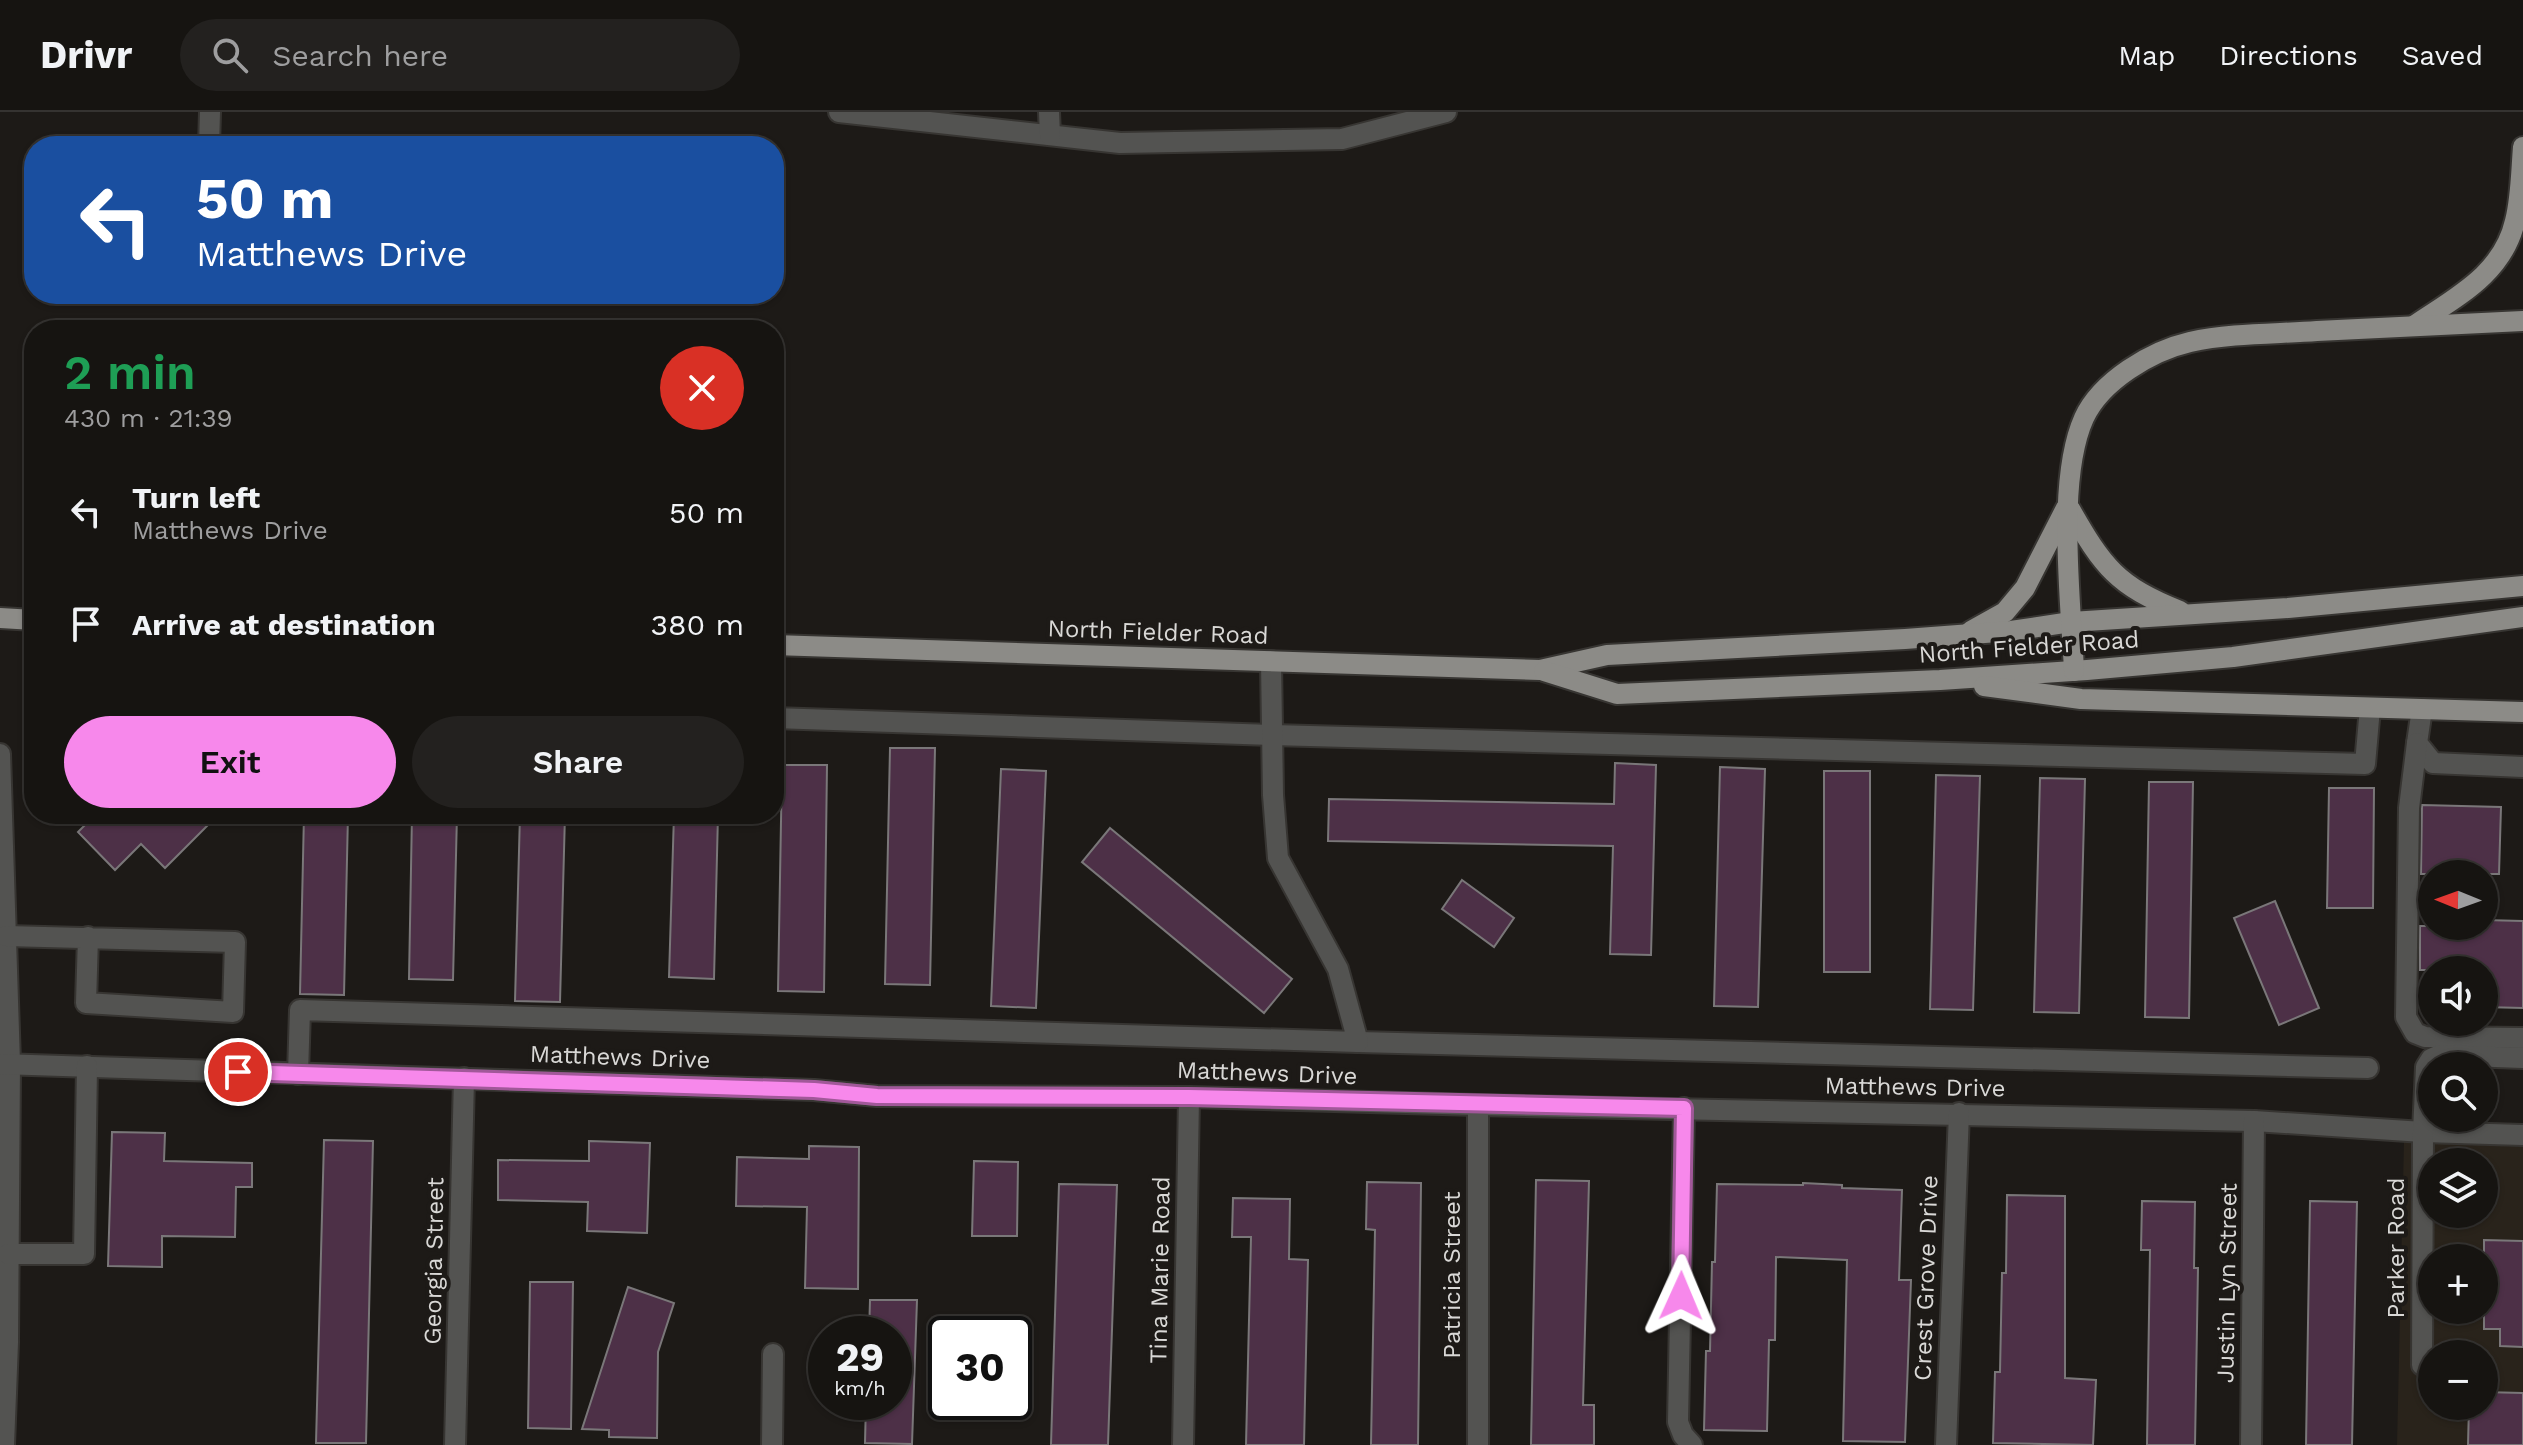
<!DOCTYPE html>
<html lang="en">
<head>
<meta charset="utf-8">
<style>
	:root { --surface:#161411; --page:#23211f; --text:#f1f3f6; --muted:#9e9e9f; --line:#353331; --accent:#f788eb }
	body { margin:0; font-family:"Work Sans",sans-serif; background:var(--page); color:var(--text); height:100vh; display:flex; flex-direction:column; font-size:30px; white-space:nowrap }
	* { box-sizing:border-box; margin:0 }
	p { font-size:26px; color:var(--muted) }
	.icon { flex:none; width:44px; height:44px; fill:none; stroke:currentColor; stroke-width:2; stroke-linecap:round; stroke-linejoin:round }
	.map { position:relative; flex:1; overflow:hidden }
	.side { position:absolute; left:24px; top:208px; width:760px; height:504px; display:flex; flex-direction:column; background:var(--surface); border-radius:32px; box-shadow:0 2px 6px #0004,0 0 0 2px var(--line) }
	.side>* { flex:none }
	.banner { position:absolute; left:24px; top:24px; width:760px; height:168px; border-radius:32px; box-shadow:0 2px 6px #0004,0 0 0 2px var(--line); background:#1a4fa0; color:#fff; overflow:hidden }
	.needle { width:52px; rotate:271deg }
	.fabs { position:absolute; left:2418px; top:748px; display:grid; gap:16px }
	.fabs a { display:grid; place-items:center; width:80px; height:80px; border-radius:50%; background:var(--surface); box-shadow:0 2px 6px #0004,0 0 0 2px var(--line); font-size:40px }
	.speed { position:absolute; left:808px; top:1204px; display:flex; gap:16px; font-size:40px; font-weight:700; text-align:center }
	.speed>* { display:grid; place-content:center; width:104px; height:104px; border-radius:50%; background:var(--surface); box-shadow:0 2px 6px #0004,0 0 0 2px var(--line); line-height:1 }
	.speed small { font-size:20px; font-weight:400 }
	.speed .limit { border:4px solid #111; border-radius:12px; background:#fff; color:#111 }
	.pin { position:absolute; display:grid; place-items:center; width:68px; height:68px; color:#fff; margin:-34px; border:4px solid #fff; border-radius:50%; box-shadow:0 2px 8px #0007 }
	.me { position:absolute; width:88px; margin:-44px; rotate:1deg; stroke-linejoin:round; filter:drop-shadow(0 0 6px #0008) }
	.turn { display:flex; align-items:center; gap:28px; height:168px; padding:0 40px; font-size:36px }
	.turn .icon { width:104px; height:104px; stroke-width:2.5 }
	.turn b { display:block; font-size:56px; line-height:68px }
	.round { display:grid; place-items:center; flex:none; width:84px; height:84px; border-radius:42px; background:var(--page) }
	.summary { display:flex; align-items:center; justify-content:space-between; height:136px; padding:0 40px }
	h1 { font-size:48px; font-weight:600; line-height:60px; color:#1e9e55 }
	.action { display:flex; gap:16px; margin-top:auto; padding:16px 40px }
	.action a { flex:1; height:92px; border-radius:48px; background:var(--accent); color:#111; font-size:32px; font-weight:600; line-height:92px; text-align:center }
	.action a+a { background:var(--page); color:var(--text) }
	ul { padding:0; list-style:none }
	li { display:flex; align-items:center; gap:24px; height:112px; padding:0 40px }
	li div { flex:1 }
	li b { display:block; font-size:30px }
	li em { font-style:normal }
	header { display:flex; align-items:center; gap:48px; box-sizing:border-box; height:112px; padding:0 40px; background:var(--surface); border-bottom:2px solid var(--line) }
	header strong { font-size:38px }
	nav { display:flex; gap:44px; margin-inline-start:auto; font-size:28px }
	.search { width:560px; height:72px; background:var(--page); display:flex; align-items:center; gap:20px; box-sizing:border-box; padding:0 28px; border-radius:44px; color:var(--muted); font-size:30px }
	.map>svg:first-child { display:block }
	.built { fill:#29231b; fill-rule:evenodd }
	.building { fill:#4d3047; stroke:#7a7779; stroke-width:2 }
	.lines { fill:none; stroke-linecap:round; stroke-linejoin:round }
	.minor-casing { stroke:#373532; stroke-width:24 }
	.major-casing { stroke:#373532; stroke-width:24 }
	.minor { stroke:#535351; stroke-width:20 }
	.major { stroke:#8c8b87; stroke-width:20 }
	.route-casing { stroke:#a15899; stroke-width:20 }
	.route { stroke:#f788eb; stroke-width:14 }
	.labels { text-anchor:middle; dominant-baseline:central; stroke-width:8; stroke-linejoin:round; paint-order:stroke }
	.street-label { font-size:24px; fill:#d9d8d6; stroke:#1d1a17 }
</style>
</head>
<body>
<header>
<strong>Drivr</strong>
<div class="search"><svg class="icon" aria-label="search" viewBox="0 0 24 24"><circle cx="10" cy="10" r="6"/><path d="M15 15l6 6"/></svg>Search here</div>
<nav><a>Map</a><a>Directions</a><a>Saved</a></nav>
</header>
<div class="map">
<svg width="2523" height="1333" viewBox="0 0 2523 1333">
	<rect width="100%" height="100%" fill="#1d1a17"/>
	<path class="built" d="M 2404,1029 L 2523,1035 L 2523,1333 L 2397,1333 ZM 2432,1050 L 2484,1050 L 2484,1102 L 2432,1102 ZM 2432,1146 L 2484,1146 L 2484,1198 L 2432,1198 ZM 2432,1242 L 2484,1242 L 2484,1294 L 2432,1294 Z"/>
	<g class="building">
		<polygon points="890,636 935,636 930,873 885,872"/>
		<polygon points="1615,651 1656,653 1651,843 1610,842 1613,734 1328,729 1329,687 1614,692"/>
		<polygon points="782,653 827,653 824,880 778,879"/>
		<polygon points="1720,655 1765,657 1758,895 1714,894"/>
		<polygon points="1001,657 1046,659 1036,896 991,894"/>
		<rect x="1824" y="659" width="46" height="201"/>
		<polygon points="1936,663 1980,664 1973,898 1930,897"/>
		<polygon points="2040,666 2085,667 2079,901 2034,900"/>
		<polygon points="2149,670 2193,670 2189,906 2145,905"/>
		<polygon points="2329,676 2374,676 2373,796 2327,796"/>
		<polygon points="2422,693 2501,695 2499,762 2421,762"/>
		<polygon points="96,702 219,702 165,756 141,732 115,758 78,720"/>
		<polygon points="304,702 348,702 344,883 300,882"/>
		<polygon points="412,702 457,702 453,868 409,867"/>
		<polygon points="520,702 565,702 560,890 515,889"/>
		<polygon points="674,702 718,702 714,867 669,865"/>
		<polygon points="1110,716 1292,867 1264,901 1082,750"/>
		<polygon points="1462,768 1514,806 1494,835 1442,797"/>
		<polygon points="2275,789 2319,896 2279,913 2234,806"/>
		<polygon points="2484,808 2523,809 2523,896 2484,895 2484,858 2420,858 2420,814 2484,814"/>
		<polygon points="112,1020 165,1021 164,1049 252,1051 252,1075 236,1075 235,1125 162,1124 162,1155 108,1154"/>
		<polygon points="324,1028 373,1029 366,1331 316,1331"/>
		<polygon points="589,1029 650,1031 647,1121 587,1119 588,1090 498,1088 498,1048 589,1049"/>
		<polygon points="809,1034 859,1035 858,1177 805,1176 807,1095 736,1094 737,1045 809,1047"/>
		<polygon points="974,1049 1018,1050 1017,1124 972,1124"/>
		<polygon points="1536,1068 1589,1069 1583,1293 1594,1293 1594,1333 1531,1333"/>
		<polygon points="1367,1070 1421,1071 1418,1333 1371,1333 1375,1118 1366,1117"/>
		<polygon points="1803,1071 1842,1073 1842,1076 1902,1078 1899,1168 1911,1168 1905,1330 1843,1329 1847,1148 1776,1145 1775,1228 1769,1228 1767,1319 1704,1318 1706,1239 1710,1239 1712,1150 1715,1150 1717,1072 1803,1073"/>
		<polygon points="1059,1072 1117,1073 1108,1333 1051,1333"/>
		<polygon points="2007,1083 2065,1084 2065,1266 2096,1268 2093,1333 1993,1331 1995,1260 2000,1260 2002,1161 2006,1161"/>
		<polygon points="1233,1086 1290,1087 1289,1147 1308,1148 1304,1333 1246,1333 1251,1125 1232,1125"/>
		<polygon points="2142,1089 2195,1090 2194,1156 2198,1156 2195,1333 2147,1333 2150,1138 2141,1138"/>
		<polygon points="2310,1089 2357,1090 2352,1333 2306,1333"/>
		<polygon points="2484,1128 2523,1129 2523,1235 2500,1234 2500,1217 2484,1217"/>
		<polygon points="530,1170 573,1170 571,1317 528,1316"/>
		<polygon points="628,1175 674,1191 658,1240 657,1326 609,1325 609,1318 582,1317"/>
		<polygon points="870,1188 917,1188 912,1332 865,1331 866,1290 894,1290 894,1222 869,1222"/>
		<polygon points="2484,1280 2523,1281 2523,1333 2468,1333 2469,1294 2484,1294"/>
	</g>
	<g class="lines">
		<g class="minor-casing">
			<g id="minor">
				<polyline points="839,0 1120,31 1342,27 1446,0"/>
				<polyline points="1049,0 1050,23"/>
				<polyline points="209,34 210,0"/>
				<polyline points="2422,597 2417,631 2433,651 2523,655"/>
				<polyline points="774,606 1272,623 2365,652 2370,596"/>
				<polyline points="2417,631 2409,696 2406,905 2415,921 2425,925 2523,926"/>
				<polyline points="0,642 10,951 8,1230 4,1333"/>
				<polyline points="6,824 235,830 233,900 86,891 88,825"/>
				<polyline points="1358,930 2368,956"/>
				<polyline points="0,952 814,978 877,984 1189,985 1478,993 2254,1009 2423,1020 2523,1023"/>
				<polyline points="298,962 300,898 1358,930 1338,857 1278,746 1273,683 1271,549"/>
				<polyline points="1684,996 1678,1310 1683,1323 1692,1333"/>
				<polyline points="8,1142 84,1142 87,954"/>
				<polyline points="2422,1253 2423,1020 2426,955 2431,947 2440,943 2523,946"/>
				<polyline points="455,1333 464,966"/>
				<polyline points="772,1333 773,1242"/>
				<polyline points="1183,1333 1189,985"/>
				<polyline points="1478,1333 1478,993"/>
				<polyline points="1946,1333 1959,1001"/>
				<polyline points="2251,1333 2254,1009"/>
			</g>
		</g>
		<g class="major-casing">
			<g id="major">
				<path d="M 2415,213 C 2456,185 2503,162 2515,109 C 2521,86 2521,59 2523,35"/>
				<path d="M 2070,397 C 2103,455 2117,474 2180,499"/>
				<polyline points="0,506 34,508"/>
				<polyline points="1971,519 2005,500 2025,476 2066,396"/>
				<polyline points="774,533 1540,558 1607,543 1905,527 2011,519 2071,510 2288,496 2523,474"/>
				<polyline points="1544,559 1617,582 1940,568 2087,558 2233,545 2523,505"/>
				<path d="M 2074,559 C 2071,490 2056,368 2084,306 C 2101,269 2151,239 2190,230 C 2231,221 2275,222 2317,219 C 2386,216 2454,212 2523,209"/>
				<polyline points="1984,574 2081,587 2523,600"/>
			</g>
		</g>
		<use href="#minor" class="minor"/>
		<use href="#major" class="major"/>
	</g>
	<g class="lines">
		<g class="route-casing">
			<polyline id="route" points="238,960 814,978 877,984 1189,985 1684,996 1681,1184"/>
		</g>
		<use href="#route" class="route"/>
	</g>
	<g class="labels">
		<g class="street-label">
			<text transform="translate(1158 520) rotate(2)">North Fielder Road</text>
			<text transform="translate(2029 535) rotate(-4)">North Fielder Road</text>
			<text transform="translate(620 945) rotate(2)">Matthews Drive</text>
			<text transform="translate(1267 961) rotate(2)">Matthews Drive</text>
			<text transform="translate(1915 975) rotate(1)">Matthews Drive</text>
			<text transform="translate(2396 1136) rotate(-90)">Parker Road</text>
			<text transform="translate(434 1149) rotate(-89)">Georgia Street</text>
			<text transform="translate(1160 1158) rotate(-89)">Tina Marie Road</text>
			<text transform="translate(1452 1163) rotate(-90)">Patricia Street</text>
			<text transform="translate(1926 1166) rotate(-88)">Crest Grove Drive</text>
			<text transform="translate(2227 1171) rotate(-89)">Justin Lyn Street</text>
		</g>
	</g>
</svg>
<div class="fabs">
<a><svg class="needle" viewBox="-14 -14 28 28"><path d="M0-13l5 13h-10z" fill="#e53935"/><path d="M0 13l5-13h-10z" fill="#9e9e9f"/></svg></a>
<a><svg class="icon" aria-label="sound" viewBox="0 0 24 24"><path d="M4 9h4l5-4v14l-5-4H4zM17 9q2 3 0 6"/></svg></a>
<a><svg class="icon" aria-label="search" viewBox="0 0 24 24"><circle cx="10" cy="10" r="6"/><path d="M15 15l6 6"/></svg></a>
<a><svg class="icon" aria-label="layers" viewBox="0 0 24 24"><path d="M12 4l9 5-9 5-9-5zM3 14l9 5 9-5"/></svg></a>
<a>+</a>
<a>−</a>
</div>
<div class="speed"><div>29<small>km/h</small></div><div class="limit">30</div></div>
<div class="pin" style="left:238px;top:960px;background:#d93025"><svg class="icon" aria-label="arrive" viewBox="0 0 24 24"><path d="M6 21V4h12l-3 4 3 4H6"/></svg></div>
<svg class="me" style="left:1681px;top:1184px" viewBox="-20 -20 40 40"><path d="M0-17L14 15 0 8-14 15z" fill="#f788eb" stroke="#fff" stroke-width="4"/></svg>
<div class="banner">
<div class="turn"><svg class="icon" aria-label="left" viewBox="0 0 24 24"><path d="M17 20v-9H6M10 6l-5 5 5 5"/></svg><div><b>50 m</b>Matthews Drive</div></div>
</div>
<section class="side">
<div class="summary"><div><h1>2 min</h1><p>430 m · 21:39</p></div><a class="round" style="background:#d93025;color:#fff"><svg class="icon" aria-label="close" viewBox="0 0 24 24"><path d="M6 6l12 12M18 6L6 18"/></svg></a></div>
<ul>
<li><svg class="icon" aria-label="left" viewBox="0 0 24 24"><path d="M17 20v-9H6M10 6l-5 5 5 5"/></svg><div><b>Turn left</b><p>Matthews Drive</p></div><em>50 m</em></li>
<li><svg class="icon" aria-label="arrive" viewBox="0 0 24 24"><path d="M6 21V4h12l-3 4 3 4H6"/></svg><div><b>Arrive at destination</b></div><em>380 m</em></li>
</ul>
<div class="action"><a>Exit</a><a>Share</a></div>
</section>
</div>
</body>
</html>
